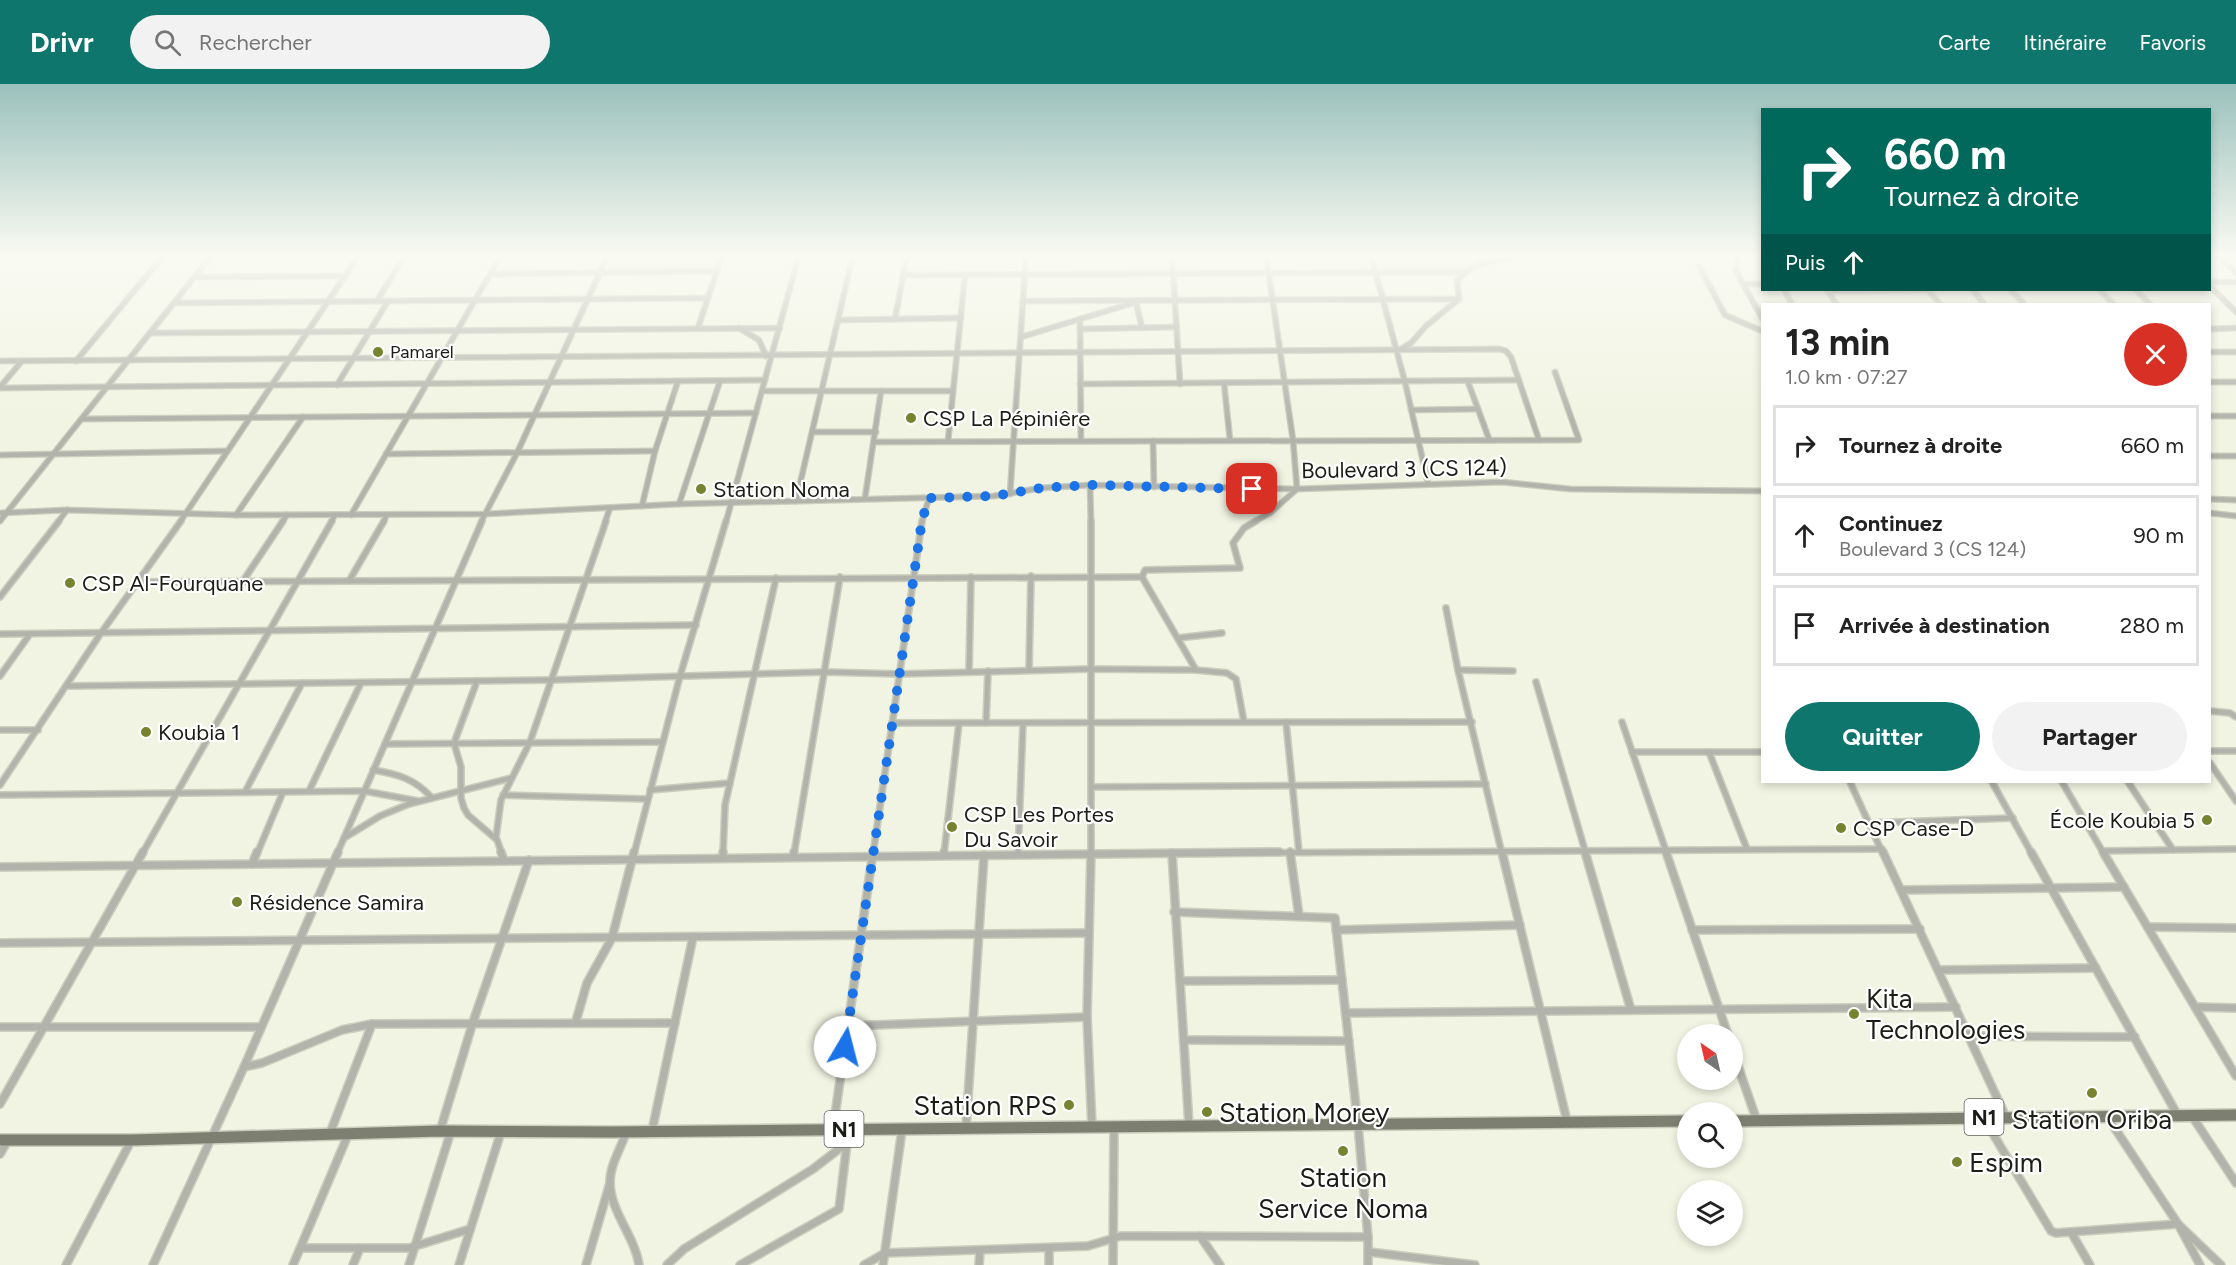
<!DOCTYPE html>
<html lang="fr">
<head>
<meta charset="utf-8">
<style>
	:root { --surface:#fff; --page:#f2f2f2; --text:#222; --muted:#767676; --line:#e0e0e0; --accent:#0f766e }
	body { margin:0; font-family:Figtree,sans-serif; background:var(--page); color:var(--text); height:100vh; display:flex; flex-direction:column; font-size:22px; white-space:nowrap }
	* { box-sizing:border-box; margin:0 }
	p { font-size:20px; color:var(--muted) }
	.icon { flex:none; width:33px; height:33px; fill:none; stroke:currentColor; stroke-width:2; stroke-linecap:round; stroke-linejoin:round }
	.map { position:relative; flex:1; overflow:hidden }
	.drawer { position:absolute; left:1761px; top:219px; width:450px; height:480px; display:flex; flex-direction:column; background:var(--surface); border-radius:0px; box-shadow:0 3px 9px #0003 }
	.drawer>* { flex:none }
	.banner { position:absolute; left:1761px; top:24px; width:450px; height:183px; border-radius:0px; box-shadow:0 3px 9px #0003; background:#00695c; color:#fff; overflow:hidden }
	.needle { width:39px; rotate:326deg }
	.tools { position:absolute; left:1677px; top:940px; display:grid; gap:12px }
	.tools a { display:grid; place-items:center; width:66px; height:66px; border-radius:50%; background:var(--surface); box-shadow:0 3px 9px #0003; font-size:30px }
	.pin { position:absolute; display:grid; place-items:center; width:51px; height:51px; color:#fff; margin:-26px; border-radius:12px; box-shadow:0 3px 9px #0006 }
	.me { position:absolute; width:66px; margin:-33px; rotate:8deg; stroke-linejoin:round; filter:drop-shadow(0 0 4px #0008) }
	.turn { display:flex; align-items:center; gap:21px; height:126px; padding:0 24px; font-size:27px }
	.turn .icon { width:78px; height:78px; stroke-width:2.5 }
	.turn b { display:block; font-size:42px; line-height:51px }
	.then { display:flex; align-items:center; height:57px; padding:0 24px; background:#0003; gap:12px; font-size:22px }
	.round { display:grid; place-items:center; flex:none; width:63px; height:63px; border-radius:32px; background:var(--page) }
	.summary { display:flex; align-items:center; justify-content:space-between; height:102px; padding:0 24px }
	h1 { font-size:36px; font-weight:700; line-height:45px }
	.action { display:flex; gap:12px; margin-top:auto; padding:12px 24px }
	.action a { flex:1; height:69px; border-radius:36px; background:var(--accent); color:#fff; font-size:24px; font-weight:700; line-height:69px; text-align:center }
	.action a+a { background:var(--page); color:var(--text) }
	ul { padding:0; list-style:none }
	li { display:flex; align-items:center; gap:18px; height:81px; margin:0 12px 9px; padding:0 12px; border:3px solid var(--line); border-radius:0px }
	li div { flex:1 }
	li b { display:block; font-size:22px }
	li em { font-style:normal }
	header { display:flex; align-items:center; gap:36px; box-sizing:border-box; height:84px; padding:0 30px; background:var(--accent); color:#fff }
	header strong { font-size:28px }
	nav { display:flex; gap:33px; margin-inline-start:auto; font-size:21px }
	.search { width:420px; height:54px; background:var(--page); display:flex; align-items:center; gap:15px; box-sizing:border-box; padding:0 21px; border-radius:33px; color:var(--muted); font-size:22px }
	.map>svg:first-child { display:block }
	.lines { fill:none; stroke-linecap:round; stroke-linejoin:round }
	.minor-far2-casing { stroke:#cbcdbd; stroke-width:7 }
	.minor-far1-casing { stroke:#cbcdbd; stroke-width:8 }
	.minor-casing { stroke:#cbcdbd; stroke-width:10 }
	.primary-casing { stroke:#cbcdbd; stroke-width:14 }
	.minor-far2 { stroke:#b2b4ac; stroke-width:4.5 }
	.minor-far1 { stroke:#b2b4ac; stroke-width:5 }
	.minor { stroke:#b2b4ac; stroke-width:7 }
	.primary { stroke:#7d7f71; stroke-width:11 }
	.route { stroke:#1a73e8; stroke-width:10; stroke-dasharray:0 18 }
	.poi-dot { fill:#78832f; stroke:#fff; stroke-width:2 }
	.labels { text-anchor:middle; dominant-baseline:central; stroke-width:4.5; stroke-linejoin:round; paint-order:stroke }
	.far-poi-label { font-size:18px; fill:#1c1d16; stroke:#fff; text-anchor:start }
	.shield { fill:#fff; stroke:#60615c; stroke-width:1.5 }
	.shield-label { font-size:21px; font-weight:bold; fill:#1c1d16 }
	.poi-label { font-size:22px; fill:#1c1d16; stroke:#fff; text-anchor:start }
	.street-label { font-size:22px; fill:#1c1d16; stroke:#fff }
	.near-poi-label { font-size:27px; fill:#1c1d16; stroke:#fff; text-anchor:start }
</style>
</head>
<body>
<header>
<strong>Drivr</strong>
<div class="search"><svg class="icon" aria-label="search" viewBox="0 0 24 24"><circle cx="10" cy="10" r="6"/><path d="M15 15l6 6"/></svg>Rechercher</div>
<nav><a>Carte</a><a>Itinéraire</a><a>Favoris</a></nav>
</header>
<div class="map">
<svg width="2236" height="1181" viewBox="0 0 2236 1181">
	<rect width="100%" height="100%" fill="#f1f4e2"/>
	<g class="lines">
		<g class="minor-far2-casing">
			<g id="minor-far2">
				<polyline points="1172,171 1180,300"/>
				<polyline points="1371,171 1405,298 1428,399"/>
				<polyline points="1738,171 1736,187 1762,234"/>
				<polyline points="2217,171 2236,189"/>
				<polyline points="1699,182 1725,231 1762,247"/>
				<polyline points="490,190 717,187"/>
				<polyline points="903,191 1464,188"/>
				<polyline points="195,193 345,192"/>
				<polyline points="2210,198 2236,198"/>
				<polyline points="1743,200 1762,200"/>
				<polyline points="2210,202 2236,228"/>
				<polyline points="1784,206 1792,220"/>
				<polyline points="1928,206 1940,220"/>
				<polyline points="1973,206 1984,220"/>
				<polyline points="2011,206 2024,220"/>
				<polyline points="2100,206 2113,220"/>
				<polyline points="2136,206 2150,220"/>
				<polyline points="1828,207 1928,206"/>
				<polyline points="1828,207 1836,220"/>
				<polyline points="377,217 405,171"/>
				<polyline points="1023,217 1459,215"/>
				<polyline points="174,219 708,214"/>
				<polyline points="895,235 907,171"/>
				<polyline points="1080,235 1081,357"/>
				<polyline points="838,236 961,234"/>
				<polyline points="698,244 722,171"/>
				<polyline points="739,244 759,256 766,272"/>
				<polyline points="1080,245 1177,243"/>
				<polyline points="2210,245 2236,244"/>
				<polyline points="150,249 780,244"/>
				<polyline points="1021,253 1136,218 1142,244"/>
				<path d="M 1401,265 L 1411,259 L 1426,242 L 1459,215 L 1457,197 C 1472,176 1501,177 1524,171"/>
				<polyline points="2210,268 2236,268"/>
				<polyline points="0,277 1500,265 1506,267 1511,273 1539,356"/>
				<polyline points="76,277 164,171"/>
				<polyline points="1468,298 1489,355"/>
				<polyline points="2210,298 2236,298"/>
				<polyline points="1224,299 1230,356"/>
				<polyline points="1080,300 1519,296"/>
				<polyline points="337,301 388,217"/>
				<polyline points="0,303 22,277"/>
				<polyline points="0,304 765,296"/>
				<polyline points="762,307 953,307"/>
				<polyline points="1411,326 1478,325"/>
				<polyline points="2210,332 2236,332"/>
				<polyline points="83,335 756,329"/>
				<polyline points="813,348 876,348"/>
				<polyline points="948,357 965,191"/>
				<polyline points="1153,357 1154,403"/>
				<polyline points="874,358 1579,356 1555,288"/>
				<polyline points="386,370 655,367"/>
				<polyline points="0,371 227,367"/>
				<polyline points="2210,372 2236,372"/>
				<polyline points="1090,401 1091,438"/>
				<polyline points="1010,410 1026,171"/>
				<polyline points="865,414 881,307"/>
				<polyline points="2210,415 2236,416"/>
				<polyline points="796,417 853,171"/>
				<polyline points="679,420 720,297"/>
				<polyline points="642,422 655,367 678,297"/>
				<polyline points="0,429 67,426 236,431 485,430 679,420 994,412 1041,404 1090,401 1297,405 1502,398 1570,405 1762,407"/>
				<polyline points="2210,429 2236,432"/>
				<polyline points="236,431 303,333"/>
				<polyline points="351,431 501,171"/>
				<polyline points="0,437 212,171"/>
				<polyline points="58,438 67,426"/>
				<polyline points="180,438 359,171"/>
				<polyline points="282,438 287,431"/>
				<polyline points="331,438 335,431"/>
				<polyline points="383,438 387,431"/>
				<polyline points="481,438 517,369 608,171"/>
				<polyline points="605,438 610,424"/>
				<polyline points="726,438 799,171"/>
				<polyline points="922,438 929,414"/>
				<polyline points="1254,438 1271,428 1297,405 1293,356 1266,171"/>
			</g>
		</g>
		<g class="minor-far1-casing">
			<g id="minor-far1">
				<polyline points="1142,493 1145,486 1240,484 1233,459 1244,444 1256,437"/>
				<polyline points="1142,493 1196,586"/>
				<polyline points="243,497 283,437"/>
				<polyline points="349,497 384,437"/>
				<polyline points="138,498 1142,493"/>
				<polyline points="0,513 59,437"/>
				<polyline points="1446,524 1458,586 1502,770"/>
				<polyline points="0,550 696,541"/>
				<polyline points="1178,554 1222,549"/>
				<polyline points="1029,586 1031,492"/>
				<polyline points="1458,586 1513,587"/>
				<polyline points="969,588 971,493"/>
				<polyline points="0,592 30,550"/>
				<polyline points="477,597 454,659 461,683 461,714 464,724 468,731 496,755"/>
				<polyline points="1536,598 1586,770"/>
				<polyline points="67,602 551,596 826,588 899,590 1090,585 1196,586 1227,589 1236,595 1244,638"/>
				<polyline points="2210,627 2230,629 2236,633"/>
				<polyline points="1286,638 1299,768"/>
				<polyline points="1622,638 1667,770"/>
				<polyline points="892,639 1472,638"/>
				<polyline points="986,639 988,587"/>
				<polyline points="0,646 38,646"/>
				<polyline points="385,660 663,658"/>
				<polyline points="2210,667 2236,667"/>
				<polyline points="1632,668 1762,668"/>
				<polyline points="1709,668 1747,765"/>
				<polyline points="2210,679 2236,717"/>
				<path d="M 373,686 C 398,690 415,695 432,714"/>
				<polyline points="1850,698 1883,770"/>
				<polyline points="1992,698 2032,770"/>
				<polyline points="2062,698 2104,770"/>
				<polyline points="2128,698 2173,766"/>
				<polyline points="0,701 101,549 181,437"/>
				<polyline points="1092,703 1486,700"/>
				<polyline points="650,706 730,699"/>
				<polyline points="309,707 361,599"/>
				<polyline points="245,708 302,599"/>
				<polyline points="0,711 364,707 418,717"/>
				<polyline points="503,711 647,715"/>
				<polyline points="1870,739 2013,734"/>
				<polyline points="344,754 380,732 409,720 511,694"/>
				<polyline points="2102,767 2236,765"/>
				<polyline points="142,770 332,437"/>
				<polyline points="257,770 283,708"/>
				<polyline points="337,770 482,437"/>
				<polyline points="502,770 496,753 501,716 530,658 606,437"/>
				<polyline points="634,770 680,592 726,437"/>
				<polyline points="723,770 725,721 776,494"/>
				<polyline points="794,770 840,493"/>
				<polyline points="873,770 922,437"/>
				<polyline points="944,770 959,639"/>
				<polyline points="1018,770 1023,639"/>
				<polyline points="1047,770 1882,765"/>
				<polyline points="1091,770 1091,437"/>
			</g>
		</g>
		<g class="minor-casing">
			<g id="minor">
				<polyline points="501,768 504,777"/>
				<polyline points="1091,768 1087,933 1092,1043"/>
				<polyline points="1290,768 1299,832"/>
				<polyline points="1502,768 1567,1037"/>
				<polyline points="1585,768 1631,926"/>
				<polyline points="1666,768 1728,951"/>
				<polyline points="1883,768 2006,1033"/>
				<polyline points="2031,768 2178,1032"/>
				<polyline points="2103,768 2236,992"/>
				<polyline points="1172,769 1189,1042"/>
				<polyline points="944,771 944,768"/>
				<polyline points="793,773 794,768"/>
				<polyline points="723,774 723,768"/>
				<polyline points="252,780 257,768"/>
				<polyline points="0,783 1279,768"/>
				<polyline points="1901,806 2124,803"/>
				<polyline points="1174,828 1335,834 1358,1041 1368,1153 1368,1181"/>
				<polyline points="2148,843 2236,844"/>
				<polyline points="1336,846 1520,841"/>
				<polyline points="1692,846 1920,845"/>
				<polyline points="0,859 1087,849"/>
				<polyline points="1939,886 2096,884"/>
				<polyline points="1180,897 1342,896"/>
				<polyline points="2196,923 2236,924"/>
				<polyline points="1346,929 1956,923"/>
				<polyline points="576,937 587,899 612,854 634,768"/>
				<polyline points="848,942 1087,933"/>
				<polyline points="0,943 261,943"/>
				<polyline points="1968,952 2135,953"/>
				<polyline points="1184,956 1349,957"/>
				<polyline points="1732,965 1757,1037"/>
				<polyline points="244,983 262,979 342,946 372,940 675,939"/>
				<polyline points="0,1020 143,768"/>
				<polyline points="2192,1032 2236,1099"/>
				<polyline points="1983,1033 2051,1147 2056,1149 2178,1140 2221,1181"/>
				<polyline points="2108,1034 2178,1140 2200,1181"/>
				<polyline points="966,1044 984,771"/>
				<polyline points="833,1045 873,768"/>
				<polyline points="440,1047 473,938 529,776"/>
				<polyline points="652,1047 693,853"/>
				<polyline points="330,1049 372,940"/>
				<path d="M 626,1049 C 621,1064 610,1081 610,1098 C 610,1128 635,1152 639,1181"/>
				<polyline points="0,1070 7,1058"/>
				<polyline points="2071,1148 2090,1181"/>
				<polyline points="1200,1152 1220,1181"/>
				<polyline points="301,1164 409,1164 470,1145"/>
				<polyline points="1049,1164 1049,1181"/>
				<polyline points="1369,1168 1475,1181"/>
				<polyline points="66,1181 131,1057"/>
				<polyline points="153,1181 244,983 338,768"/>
				<polyline points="293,1181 348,1051"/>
				<polyline points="353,1181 360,1164"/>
				<polyline points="409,1181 451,1047"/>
				<polyline points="459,1181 501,1048"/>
				<polyline points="586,1181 610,1099"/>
				<polyline points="667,1181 684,1165 813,1085 861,1048"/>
				<polyline points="740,1181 839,1125 847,1059"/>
				<polyline points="864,1181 885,1169 1088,1162 1121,1152 1368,1153"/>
				<polyline points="883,1181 902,1046"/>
				<polyline points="979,1181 980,1167"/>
				<polyline points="1113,1181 1114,1044"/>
			</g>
		</g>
		<g class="primary-casing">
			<g id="primary">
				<polyline points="1732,1037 2236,1031"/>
				<polyline points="0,1056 132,1056 440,1047 610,1048 1688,1037"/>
			</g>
		</g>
		<use href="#minor-far2" class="minor-far2"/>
		<use href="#minor-far1" class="minor-far1"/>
		<use href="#minor" class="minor"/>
		<use href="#primary" class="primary"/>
	</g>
	<linearGradient id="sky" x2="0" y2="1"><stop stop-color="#9bc1bc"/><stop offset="0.51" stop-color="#f9faf2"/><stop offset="1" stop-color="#f9faf2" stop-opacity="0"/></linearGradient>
	<rect width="2236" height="337" fill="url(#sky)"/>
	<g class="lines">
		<polyline class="route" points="845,963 922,436 929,414 994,412 1041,404 1090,401 1252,405"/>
	</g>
	<g class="poi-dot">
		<circle cx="378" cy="268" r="6"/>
		<circle cx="911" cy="334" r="6"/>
		<circle cx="701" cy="405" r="6"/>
		<circle cx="70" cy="499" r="6"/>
		<circle cx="146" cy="648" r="6"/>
		<circle cx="2207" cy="736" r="6"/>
		<circle cx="952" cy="743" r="6"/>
		<circle cx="1841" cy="744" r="6"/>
		<circle cx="237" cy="818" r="6"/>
		<circle cx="1854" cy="930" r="6"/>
		<circle cx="2092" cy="1009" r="6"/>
		<circle cx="1069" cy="1021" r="6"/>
		<circle cx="1207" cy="1028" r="6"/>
		<circle cx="1343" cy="1067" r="6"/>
		<circle cx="1957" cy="1078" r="6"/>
	</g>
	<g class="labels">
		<g class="far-poi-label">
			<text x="390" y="268">Pamarel</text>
		</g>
		<g class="shield">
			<rect x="1964.5" y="1015" width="39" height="36" rx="4.5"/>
			<rect x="824.5" y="1027" width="39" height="36" rx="4.5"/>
		</g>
		<g class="shield-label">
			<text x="1984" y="1033">N1</text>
			<text x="844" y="1045">N1</text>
		</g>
		<g class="poi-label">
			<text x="923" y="334">CSP La Pépiniêre</text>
			<text x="713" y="405">Station Noma</text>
			<text x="82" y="499">CSP Al-Fourquane</text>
			<text x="158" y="648">Koubia 1</text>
			<text x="964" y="730">CSP Les Portes<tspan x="964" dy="25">Du Savoir</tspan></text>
			<text x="2195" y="736" text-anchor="end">École Koubia 5</text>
			<text x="1853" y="744">CSP Case-D</text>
			<text x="249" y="818">Résidence Samira</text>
		</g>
		<g class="street-label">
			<text transform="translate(1404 385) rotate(-1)">Boulevard 3 (CS 124)</text>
		</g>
		<g class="near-poi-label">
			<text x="1866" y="914">Kita<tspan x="1866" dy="31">Technologies</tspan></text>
			<text x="1057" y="1021" text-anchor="end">Station RPS</text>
			<text x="1219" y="1028">Station Morey</text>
			<text x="2092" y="1035" text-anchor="middle">Station Oriba</text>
			<text x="1969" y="1078">Espim</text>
			<text x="1343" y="1093" text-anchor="middle">Station<tspan x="1343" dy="31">Service Noma</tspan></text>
		</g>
	</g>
</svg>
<div class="tools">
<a><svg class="needle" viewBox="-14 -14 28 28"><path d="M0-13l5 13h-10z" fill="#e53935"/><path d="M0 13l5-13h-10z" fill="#767676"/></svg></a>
<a><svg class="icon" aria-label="search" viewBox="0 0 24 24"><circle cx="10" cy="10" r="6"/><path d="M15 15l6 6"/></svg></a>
<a><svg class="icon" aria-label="layers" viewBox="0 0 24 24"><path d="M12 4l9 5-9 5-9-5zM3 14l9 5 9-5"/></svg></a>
</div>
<div class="pin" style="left:1252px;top:405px;background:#d93025"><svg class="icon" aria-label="arrive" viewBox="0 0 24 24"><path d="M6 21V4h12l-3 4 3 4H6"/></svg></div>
<svg class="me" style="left:845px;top:963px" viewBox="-20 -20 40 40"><circle r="19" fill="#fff"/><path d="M0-13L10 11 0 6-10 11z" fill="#1a73e8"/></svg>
<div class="banner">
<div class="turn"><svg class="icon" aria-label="right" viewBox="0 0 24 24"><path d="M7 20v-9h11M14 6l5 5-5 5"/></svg><div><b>660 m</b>Tournez à droite</div></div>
<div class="then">Puis<svg class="icon" aria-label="ahead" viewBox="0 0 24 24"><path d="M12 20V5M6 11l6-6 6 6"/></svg></div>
</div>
<section class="drawer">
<div class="summary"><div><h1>13 min</h1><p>1.0 km · 07:27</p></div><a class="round" style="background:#d93025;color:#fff"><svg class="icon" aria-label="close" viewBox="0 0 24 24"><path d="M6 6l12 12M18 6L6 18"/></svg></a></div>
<ul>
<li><svg class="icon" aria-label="right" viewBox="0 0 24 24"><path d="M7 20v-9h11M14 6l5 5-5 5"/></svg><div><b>Tournez à droite</b></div><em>660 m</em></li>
<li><svg class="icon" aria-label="ahead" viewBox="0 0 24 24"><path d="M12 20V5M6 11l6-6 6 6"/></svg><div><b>Continuez</b><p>Boulevard 3 (CS 124)</p></div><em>90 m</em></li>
<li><svg class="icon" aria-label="arrive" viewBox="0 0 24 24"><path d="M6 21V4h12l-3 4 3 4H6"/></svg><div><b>Arrivée à destination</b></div><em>280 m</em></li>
</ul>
<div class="action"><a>Quitter</a><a>Partager</a></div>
</section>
</div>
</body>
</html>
